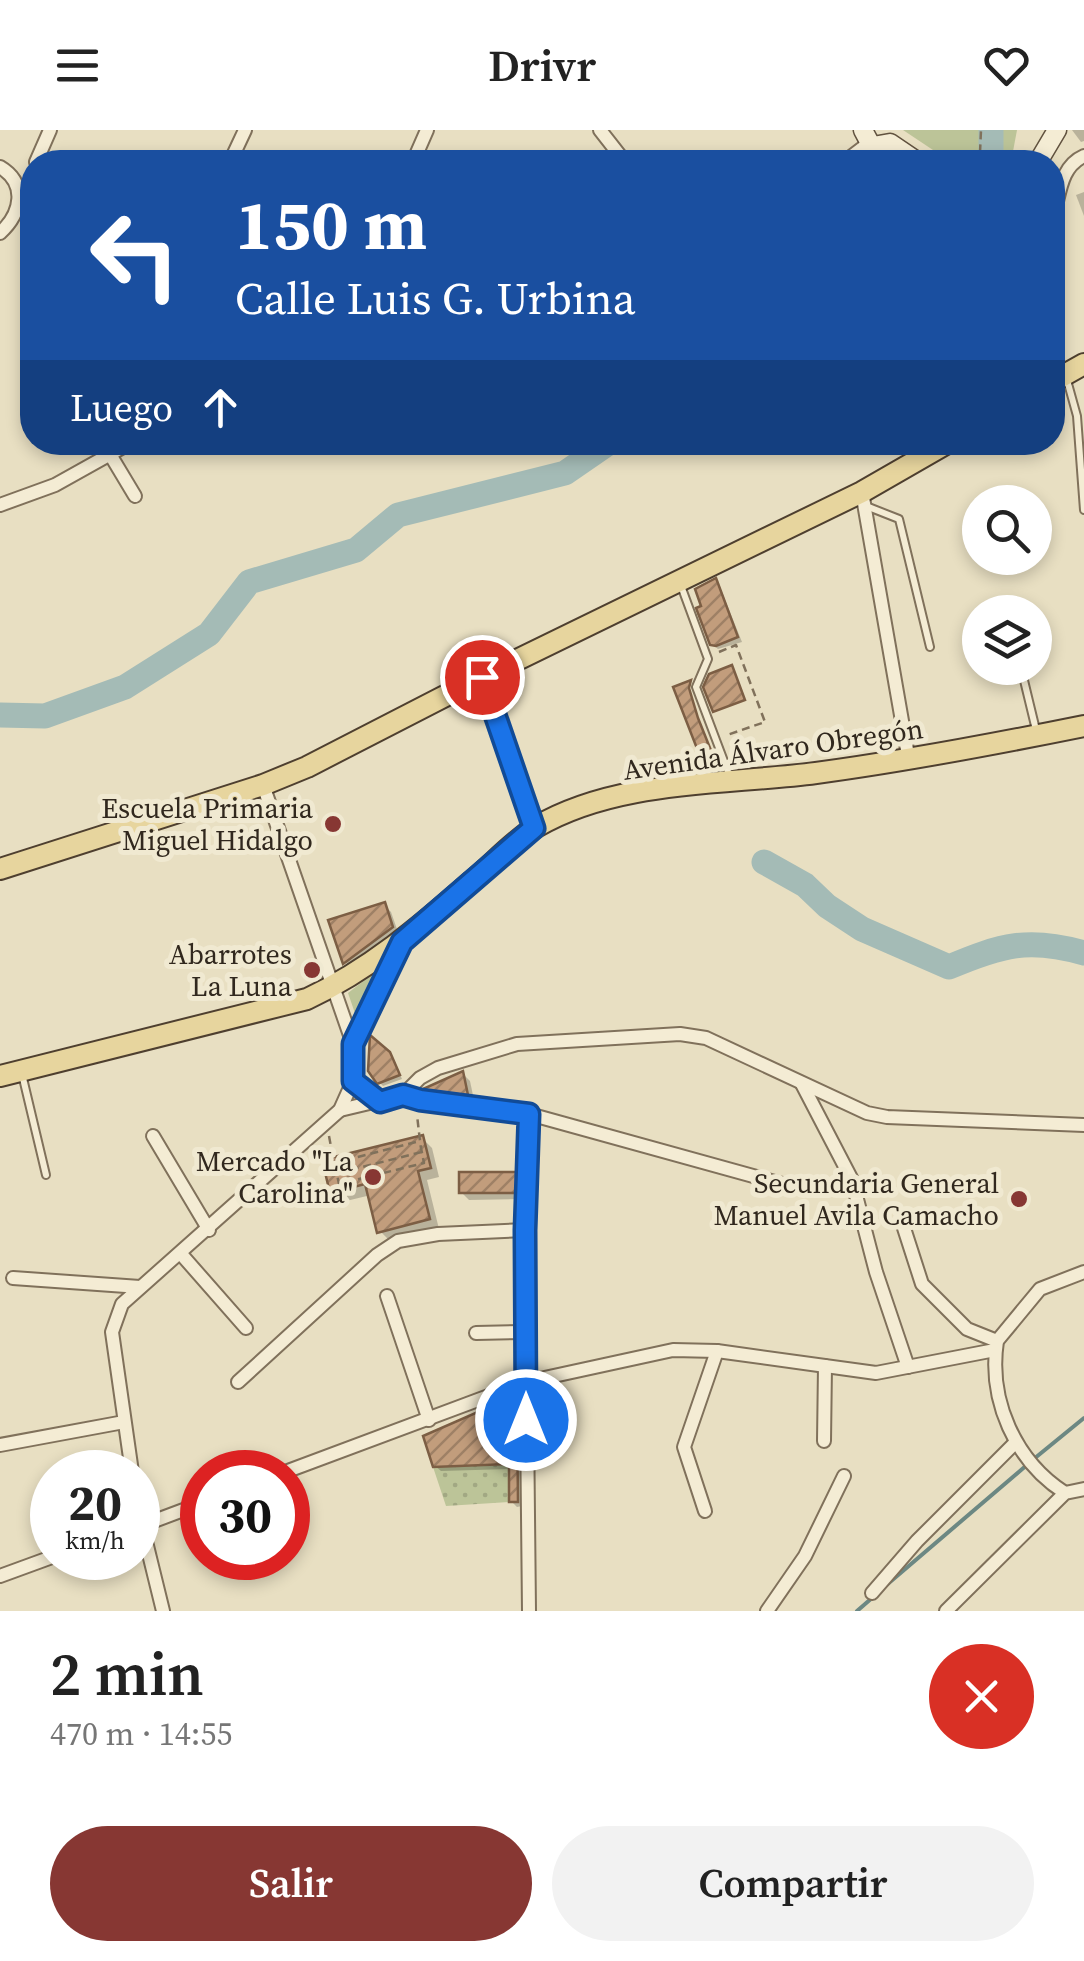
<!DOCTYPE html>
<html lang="es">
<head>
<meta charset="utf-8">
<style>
	:root { --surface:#fff; --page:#f2f2f2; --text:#222; --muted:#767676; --accent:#873733 }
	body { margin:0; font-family:"Source Serif 4",serif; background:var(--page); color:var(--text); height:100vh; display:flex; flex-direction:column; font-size:38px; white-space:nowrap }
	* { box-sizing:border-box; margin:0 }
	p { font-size:32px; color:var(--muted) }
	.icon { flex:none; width:55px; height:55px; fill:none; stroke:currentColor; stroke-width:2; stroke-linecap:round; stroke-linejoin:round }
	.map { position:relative; height:1481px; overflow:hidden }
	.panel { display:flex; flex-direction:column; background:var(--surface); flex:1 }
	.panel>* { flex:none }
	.guide { position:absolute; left:20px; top:20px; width:1045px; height:305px; border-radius:40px; box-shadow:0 5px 15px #0003; background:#1a4fa0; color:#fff; overflow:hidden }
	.controls { position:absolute; left:962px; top:355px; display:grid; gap:20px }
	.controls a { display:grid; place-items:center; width:90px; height:90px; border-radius:50%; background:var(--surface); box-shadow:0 5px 15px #0003; font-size:50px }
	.speed { position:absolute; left:30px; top:1320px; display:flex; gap:20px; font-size:50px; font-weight:700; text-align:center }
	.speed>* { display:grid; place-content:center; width:130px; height:130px; border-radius:50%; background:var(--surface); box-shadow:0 5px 15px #0003; line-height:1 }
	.speed small { font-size:25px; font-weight:400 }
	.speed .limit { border:15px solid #d22; background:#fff; color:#111 }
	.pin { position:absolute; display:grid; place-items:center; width:85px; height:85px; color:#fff; margin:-42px; border:5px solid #fff; border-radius:50%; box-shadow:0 2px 10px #0007 }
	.me { position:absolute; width:110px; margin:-55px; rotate:0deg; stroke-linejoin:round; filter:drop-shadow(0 0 8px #0008) }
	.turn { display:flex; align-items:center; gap:35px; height:210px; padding:0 50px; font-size:45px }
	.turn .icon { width:130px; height:130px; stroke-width:2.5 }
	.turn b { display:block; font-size:70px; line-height:85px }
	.then { display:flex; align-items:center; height:95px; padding:0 50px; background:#0003; gap:20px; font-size:38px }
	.round { display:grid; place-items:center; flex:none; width:105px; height:105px; border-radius:52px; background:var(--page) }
	.head { display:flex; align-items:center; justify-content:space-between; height:170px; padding:0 50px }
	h1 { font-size:60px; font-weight:600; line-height:75px }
	.button { display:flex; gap:20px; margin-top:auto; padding:20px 50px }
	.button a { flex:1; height:115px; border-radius:60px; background:var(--accent); color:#fff; font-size:40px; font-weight:600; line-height:115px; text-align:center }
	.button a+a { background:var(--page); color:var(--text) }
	header { display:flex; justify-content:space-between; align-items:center; height:130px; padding:0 50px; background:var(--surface); font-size:45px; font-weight:600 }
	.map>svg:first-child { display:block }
	.grass { fill:url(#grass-dots) }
	.park { fill:#bcc498 }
	.shadow { fill:#0003 }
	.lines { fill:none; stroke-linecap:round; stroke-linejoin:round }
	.stream { stroke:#6c8883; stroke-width:4 }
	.river { stroke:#a4bbb6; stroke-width:25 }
	.building { fill:url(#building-hatch); stroke:#7c5e44; stroke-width:2.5 }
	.lane-casing { stroke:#80715b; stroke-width:10 }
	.street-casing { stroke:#80715b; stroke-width:16 }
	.secondary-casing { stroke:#61523f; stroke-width:21 }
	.primary-casing { stroke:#4e3f2f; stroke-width:24 }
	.path { stroke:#80715b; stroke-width:2.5; stroke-dasharray:8 5; stroke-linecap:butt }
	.lane { stroke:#f4ecd4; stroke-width:6 }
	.street { stroke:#f4ecd4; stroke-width:12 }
	.secondary { stroke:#f4ecd4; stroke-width:18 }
	.primary { stroke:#e7d59e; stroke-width:20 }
	.route-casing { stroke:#114b97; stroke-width:25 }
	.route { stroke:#1a73e8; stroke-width:18 }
	.poi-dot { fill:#873733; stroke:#f0e9d1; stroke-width:4 }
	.labels { text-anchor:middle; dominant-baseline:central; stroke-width:10; stroke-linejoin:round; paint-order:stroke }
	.street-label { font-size:28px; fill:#31281e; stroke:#f0e9d1 }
	.poi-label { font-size:28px; fill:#31281e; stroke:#f0e9d1; text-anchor:end }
</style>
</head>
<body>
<header><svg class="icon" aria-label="menu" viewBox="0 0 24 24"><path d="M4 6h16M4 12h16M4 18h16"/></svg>Drivr<svg class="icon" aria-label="heart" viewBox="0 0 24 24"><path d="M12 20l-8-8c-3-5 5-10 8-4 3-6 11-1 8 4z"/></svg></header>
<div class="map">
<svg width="1084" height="1481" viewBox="0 0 1084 1481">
	<defs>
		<pattern id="grass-dots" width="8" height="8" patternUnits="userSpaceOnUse" patternTransform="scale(2.5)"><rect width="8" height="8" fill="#bcc498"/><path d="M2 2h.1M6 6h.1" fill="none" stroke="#a2a883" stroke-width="1.8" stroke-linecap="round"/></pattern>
		<pattern id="building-hatch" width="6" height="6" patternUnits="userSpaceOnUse" patternTransform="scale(2.5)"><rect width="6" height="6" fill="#c29d7c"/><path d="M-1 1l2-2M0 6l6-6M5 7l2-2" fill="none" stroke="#9e8065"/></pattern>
	</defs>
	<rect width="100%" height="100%" fill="#e8dfc2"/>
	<polygon class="grass" points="509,1335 509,1372 446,1376 433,1337"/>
	<g class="park">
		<polygon points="903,0 1017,0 1011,32 943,32 945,28"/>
		<polygon points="384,835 358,892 348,863"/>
	</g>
	<g class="shadow">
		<polygon points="1072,0 1084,0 1084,11 1081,12"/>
		<polygon points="1084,62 1084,86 1076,65"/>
		<polygon points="1052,172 1060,182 1054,187 1052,187"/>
		<polygon points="715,452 720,457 742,512 718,519 712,514 704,478"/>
		<polygon points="384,775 391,782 399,805 352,839 345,832"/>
		<polygon points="393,929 402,949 383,956 379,952"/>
		<polygon points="463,944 470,951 474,970 431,967 425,961"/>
		<polygon points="422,1008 432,1018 439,1047 427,1050 439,1099 390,1111 380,1101 371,1065 342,1072 332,1062"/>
		<polygon points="516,1044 523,1051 523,1069 469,1070 461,1062"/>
		<polygon points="495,1277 502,1290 516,1285 521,1290 522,1376 517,1377 511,1371 511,1339 441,1341 435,1336"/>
	</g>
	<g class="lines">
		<g class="stream">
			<polyline points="1035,1328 1084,1288"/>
			<polyline points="883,1458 1028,1334"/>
			<polyline points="857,1481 872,1468"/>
		</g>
		<g class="river">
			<polyline points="988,32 991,28 991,0"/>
			<polyline points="0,585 45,586 125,557 209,504 249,452 356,420 398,385 565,343 610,312"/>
			<path d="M 764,732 L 805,755 L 827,776 L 862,799 L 949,837 C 1001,815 1029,807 1084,823"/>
		</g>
	</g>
	<g class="building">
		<polygon points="716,448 738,507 716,516 710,515 696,478 701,476 695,459"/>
		<polygon points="732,535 745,570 713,582 703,557 709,544"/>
		<polygon points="691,550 689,558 698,588 718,638 705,639 673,557"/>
		<polygon points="385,772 393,797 343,834 328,790"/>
		<polygon points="370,905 390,922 400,945 377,954 368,941"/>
		<polygon points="463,941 468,965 422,961 423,959"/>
		<polygon points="423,1005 431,1038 418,1041 430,1089 377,1103 365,1054 330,1063 322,1030"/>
		<polygon points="459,1042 517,1042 516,1063 459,1063"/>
		<polygon points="496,1274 498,1289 517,1283 518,1372 509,1372 509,1334 433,1337 423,1306"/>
	</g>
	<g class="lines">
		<g class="lane-casing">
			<g id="lane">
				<polyline points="1067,250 1077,286 1084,380"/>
				<polyline points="866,376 899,389 930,517"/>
				<polyline points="680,453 708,529 696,557 730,647"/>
				<polyline points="1021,538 1037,604"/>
				<polyline points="22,944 46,1045"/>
			</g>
		</g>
		<g class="street-casing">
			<g id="street">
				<polyline points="600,0 625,32"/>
				<polyline points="36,32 50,0"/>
				<polyline points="230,32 245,0"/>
				<polyline points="413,32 427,0"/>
				<polyline points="844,32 869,13"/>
				<path d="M 0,37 C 27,53 22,83 0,103"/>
				<path d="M 1052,90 C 1060,67 1059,37 1084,26"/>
				<polyline points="111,326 135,366"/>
				<polyline points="862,362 909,631"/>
				<polyline points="0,375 55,355 132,312"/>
				<polyline points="482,547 534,698"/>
				<polyline points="353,914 402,813"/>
				<polyline points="353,951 380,972"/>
				<polyline points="802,954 852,1050 876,1142 908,1237"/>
				<polyline points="403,965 421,971 529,984 782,1054"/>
				<polyline points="340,980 403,965 420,948 438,938 517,914 680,904 706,908 867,983 887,987 1084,995"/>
				<polyline points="153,1006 209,1100"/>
				<polyline points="903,1095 922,1154 967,1199 997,1211"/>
				<polyline points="181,1124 246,1198"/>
				<polyline points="13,1148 140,1157"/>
				<polyline points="387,1166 429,1290"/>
				<polyline points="476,1203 527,1202"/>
				<polyline points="238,1252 377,1125 398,1111 438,1104 525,1100"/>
				<polyline points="824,1311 825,1236"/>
				<polyline points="0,1315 124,1292"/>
				<polyline points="132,1342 112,1202 122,1174 340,980 353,951 353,914 263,655"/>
				<polyline points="285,1342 526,1252 673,1220 717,1221 876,1243 995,1220"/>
				<path d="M 1065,1363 C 1015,1331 988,1270 997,1211 L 1040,1159 L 1084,1142"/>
				<polyline points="138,1379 163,1481"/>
				<polyline points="705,1381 684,1317 717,1221"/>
				<polyline points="138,1397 202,1373"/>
				<polyline points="0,1446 52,1427"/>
				<polyline points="872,1463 917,1411 1015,1313"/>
				<polyline points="529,1481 525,1100 529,984"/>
				<polyline points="767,1481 805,1426 844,1346"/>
				<polyline points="946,1481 1065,1363 1084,1359"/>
			</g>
		</g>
		<g class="secondary-casing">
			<g id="secondary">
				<polyline points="863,0 880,32"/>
				<polyline points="873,16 890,13 918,32"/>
				<polyline points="1038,32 1057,0"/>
			</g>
		</g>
		<g class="primary-casing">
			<g id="primary">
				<polyline points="1052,252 1084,234"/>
				<polyline points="0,739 263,655 307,637 482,547 862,362 949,312"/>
				<path d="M 0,946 L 307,869 C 369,840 421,796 472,751 C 493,734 513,711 536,697 C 618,649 724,655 816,643 C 906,631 995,614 1084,596"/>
			</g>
		</g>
		<g class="path">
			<polyline points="952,32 956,22 973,29 980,23 981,0"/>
			<polyline points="719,522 736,515 765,592 727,605"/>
			<polyline points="329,1006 334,1033 420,1011 417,985"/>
			<polyline points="335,1035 339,1054 424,1033 420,1013"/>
			<polyline points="338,1043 422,1022"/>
		</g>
		<use href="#lane" class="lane"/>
		<use href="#street" class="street"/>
		<use href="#secondary" class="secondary"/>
		<use href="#primary" class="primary"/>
	</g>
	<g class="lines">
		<g class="route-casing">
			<polyline id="route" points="482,547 534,698 402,812 353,914 353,951 380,972 403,965 420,970 529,984 525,1100 526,1290"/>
		</g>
		<use href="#route" class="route"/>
	</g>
	<g class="poi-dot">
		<circle cx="333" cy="694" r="10"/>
		<circle cx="312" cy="840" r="10"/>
		<circle cx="373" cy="1047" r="10"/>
		<circle cx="1019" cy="1069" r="10"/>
	</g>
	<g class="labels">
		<g class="street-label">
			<text transform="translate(773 619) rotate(-8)">Avenida Álvaro Obregón</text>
		</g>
		<g class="poi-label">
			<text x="313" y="678">Escuela Primaria<tspan x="313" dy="32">Miguel Hidalgo</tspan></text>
			<text x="292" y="824">Abarrotes<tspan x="292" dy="32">La Luna</tspan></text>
			<text x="353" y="1031">Mercado "La<tspan x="353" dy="32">Carolina"</tspan></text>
			<text x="999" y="1053">Secundaria General<tspan x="999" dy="32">Manuel Avila Camacho</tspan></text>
		</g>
	</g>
</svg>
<div class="controls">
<a><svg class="icon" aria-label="search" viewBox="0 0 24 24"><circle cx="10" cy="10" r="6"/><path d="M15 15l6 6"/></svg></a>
<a><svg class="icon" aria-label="layers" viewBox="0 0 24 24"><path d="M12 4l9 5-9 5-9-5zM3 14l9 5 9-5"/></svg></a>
</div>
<div class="speed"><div>20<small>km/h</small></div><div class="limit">30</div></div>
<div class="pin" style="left:482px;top:547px;background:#d93025"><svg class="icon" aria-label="arrive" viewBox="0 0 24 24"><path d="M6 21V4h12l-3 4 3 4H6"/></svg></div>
<svg class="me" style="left:526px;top:1290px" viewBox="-20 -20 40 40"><circle r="17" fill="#1a73e8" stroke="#fff" stroke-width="3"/><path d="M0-11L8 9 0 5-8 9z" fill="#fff"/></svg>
<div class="guide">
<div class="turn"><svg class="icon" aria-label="left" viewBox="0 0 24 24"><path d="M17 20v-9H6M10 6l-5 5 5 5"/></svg><div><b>150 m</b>Calle Luis G. Urbina</div></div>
<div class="then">Luego<svg class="icon" aria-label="ahead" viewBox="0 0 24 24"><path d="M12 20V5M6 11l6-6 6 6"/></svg></div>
</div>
</div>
<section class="panel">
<div class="head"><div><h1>2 min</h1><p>470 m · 14:55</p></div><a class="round" style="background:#d93025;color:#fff"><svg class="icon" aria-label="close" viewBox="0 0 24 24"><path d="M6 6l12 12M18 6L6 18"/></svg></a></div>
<div class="button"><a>Salir</a><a>Compartir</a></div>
</section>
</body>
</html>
